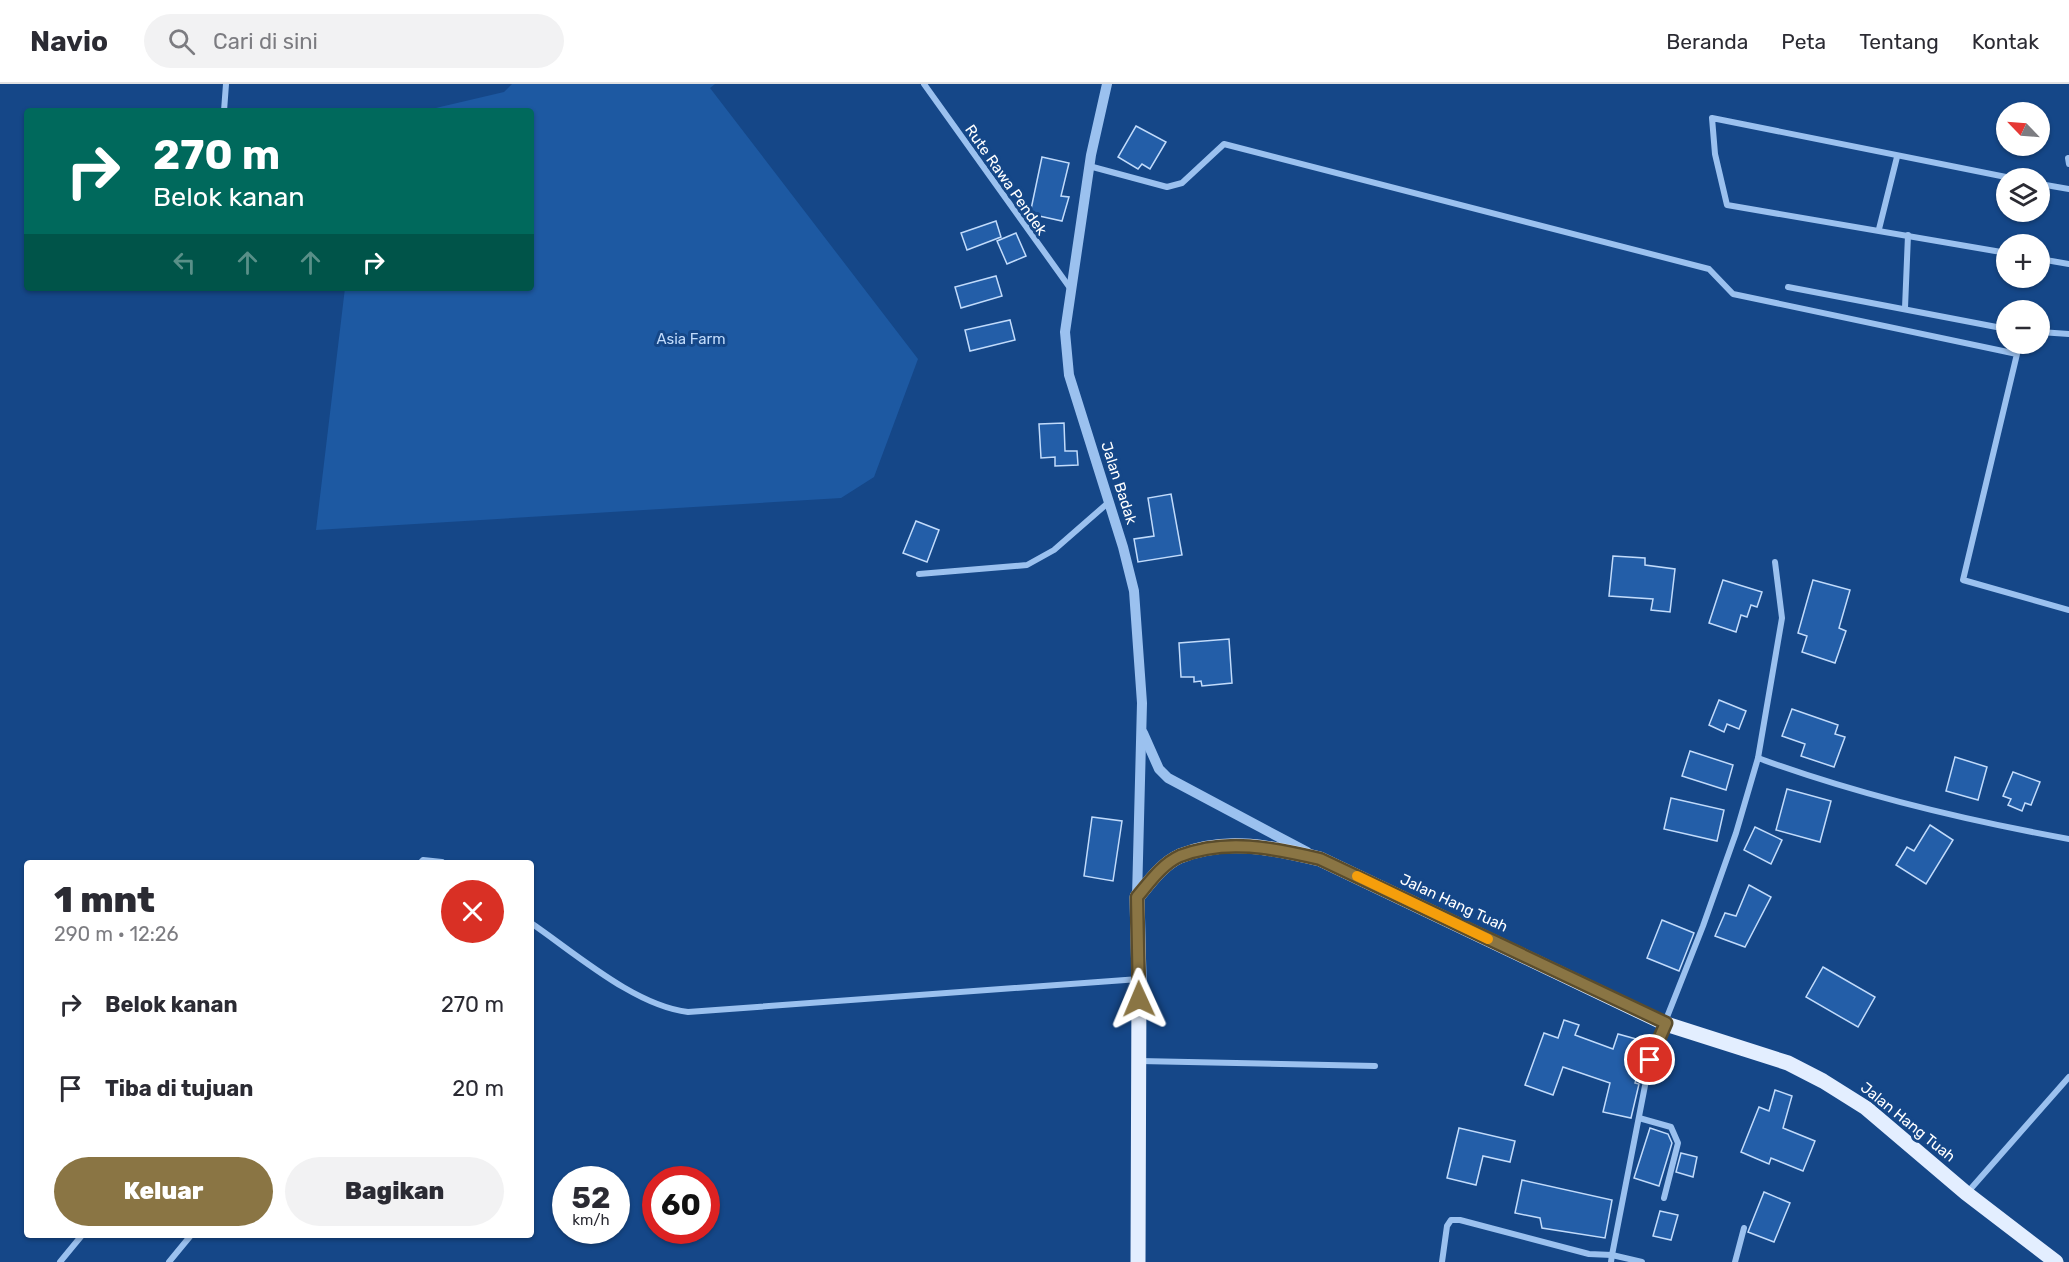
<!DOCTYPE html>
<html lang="id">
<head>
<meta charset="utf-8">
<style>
	:root { --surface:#fff; --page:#f2f2f3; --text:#2b2b33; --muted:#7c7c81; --line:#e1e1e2; --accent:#8a7544 }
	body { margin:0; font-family:Rubik,sans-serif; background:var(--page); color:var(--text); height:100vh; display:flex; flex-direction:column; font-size:22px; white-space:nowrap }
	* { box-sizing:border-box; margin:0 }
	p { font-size:20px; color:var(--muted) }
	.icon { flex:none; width:33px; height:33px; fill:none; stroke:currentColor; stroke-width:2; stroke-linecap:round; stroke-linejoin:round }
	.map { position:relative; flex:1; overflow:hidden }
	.drawer { position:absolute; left:24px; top:776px; width:510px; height:378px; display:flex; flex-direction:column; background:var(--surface); border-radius:6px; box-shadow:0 2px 4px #0004 }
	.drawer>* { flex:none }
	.top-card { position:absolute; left:24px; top:24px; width:510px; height:183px; border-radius:6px; box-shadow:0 2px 4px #0004; background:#00695c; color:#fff; overflow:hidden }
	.needle { width:39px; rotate:295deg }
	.controls { position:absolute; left:1996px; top:18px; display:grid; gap:12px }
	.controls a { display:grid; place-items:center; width:54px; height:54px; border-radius:50%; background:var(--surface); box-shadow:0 2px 4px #0004; font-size:30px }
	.speed { position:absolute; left:552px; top:1082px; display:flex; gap:12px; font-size:30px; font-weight:700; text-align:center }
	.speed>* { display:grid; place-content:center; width:78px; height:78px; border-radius:50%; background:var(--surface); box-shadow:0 2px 4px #0004; line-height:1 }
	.speed small { font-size:15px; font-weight:400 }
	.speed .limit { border:9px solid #d22; background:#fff; color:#111 }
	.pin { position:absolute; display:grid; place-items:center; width:51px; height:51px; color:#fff; margin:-26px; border:3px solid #fff; border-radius:50%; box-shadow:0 2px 6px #0007 }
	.me { position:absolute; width:66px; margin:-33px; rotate:359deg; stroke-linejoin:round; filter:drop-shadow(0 0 4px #0008) }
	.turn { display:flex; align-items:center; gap:21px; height:126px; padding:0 30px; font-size:27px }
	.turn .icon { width:78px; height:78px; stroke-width:2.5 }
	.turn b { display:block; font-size:42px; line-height:51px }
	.lanes { display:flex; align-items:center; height:57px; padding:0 30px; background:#0003; justify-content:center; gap:30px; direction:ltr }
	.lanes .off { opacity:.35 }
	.round { display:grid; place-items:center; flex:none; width:63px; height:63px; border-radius:32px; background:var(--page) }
	.overview { display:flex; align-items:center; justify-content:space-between; height:102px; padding:0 30px }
	h1 { font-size:36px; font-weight:800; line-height:45px }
	.action { display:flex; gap:12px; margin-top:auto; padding:12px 30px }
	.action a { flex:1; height:69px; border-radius:36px; background:var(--accent); color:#fff; font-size:24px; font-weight:800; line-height:69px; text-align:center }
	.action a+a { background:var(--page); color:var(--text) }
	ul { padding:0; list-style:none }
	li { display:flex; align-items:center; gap:18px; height:84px; padding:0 30px }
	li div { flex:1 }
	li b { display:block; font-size:22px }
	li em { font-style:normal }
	header { display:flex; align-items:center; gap:36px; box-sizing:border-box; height:84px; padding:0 30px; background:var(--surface); border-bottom:2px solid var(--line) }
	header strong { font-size:28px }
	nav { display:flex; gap:33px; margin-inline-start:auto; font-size:21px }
	.search { width:420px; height:54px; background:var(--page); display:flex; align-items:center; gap:15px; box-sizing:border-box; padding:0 21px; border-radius:33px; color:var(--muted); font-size:22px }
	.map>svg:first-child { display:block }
	.green { fill:#1d59a2 }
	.building { fill:#235ea8; stroke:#c1dbfb; stroke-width:1.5 }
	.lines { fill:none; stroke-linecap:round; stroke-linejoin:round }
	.minor { stroke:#9bc1ef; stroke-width:6 }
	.tertiary { stroke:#9bc1ef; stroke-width:10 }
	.primary { stroke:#e3eeff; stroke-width:15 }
	.route-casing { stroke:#5a4c2c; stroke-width:15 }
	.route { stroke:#8a7544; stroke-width:10 }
	.slow { stroke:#f59e0b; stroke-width:10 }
	.labels { text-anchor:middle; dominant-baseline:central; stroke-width:6; stroke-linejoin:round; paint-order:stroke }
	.street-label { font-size:15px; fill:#fff; stroke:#154788 }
	.park-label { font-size:15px; fill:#c1dbfb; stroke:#154788 }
</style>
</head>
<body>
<header>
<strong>Navio</strong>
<div class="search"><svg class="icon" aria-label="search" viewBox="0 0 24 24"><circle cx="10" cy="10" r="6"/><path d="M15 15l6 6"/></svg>Cari di sini</div>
<nav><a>Beranda</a><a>Peta</a><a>Tentang</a><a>Kontak</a></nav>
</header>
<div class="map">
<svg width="2069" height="1178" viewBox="0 0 2069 1178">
	<rect width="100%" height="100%" fill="#154788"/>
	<polygon class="green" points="512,0 715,0 710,4 918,275 874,393 841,414 316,446 345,204 531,204 531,27 423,27 504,8"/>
	<g class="building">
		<polygon points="1136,42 1166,58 1150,85 1142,80 1138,85 1118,73"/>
		<polygon points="1042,73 1069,79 1061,112 1069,113 1062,137 1030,130"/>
		<polygon points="996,137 1001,153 967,166 961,149"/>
		<polygon points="1016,149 1026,172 1007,180 997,157"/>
		<polygon points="996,192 1002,212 961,224 955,203"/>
		<polygon points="1010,236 1015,256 970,267 965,246"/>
		<polygon points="1064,339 1065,367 1077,367 1078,381 1055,382 1055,373 1041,374 1039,340"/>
		<polygon points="1171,410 1182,471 1138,478 1134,455 1154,452 1148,414"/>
		<polygon points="916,437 939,446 927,478 903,469"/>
		<polygon points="1613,472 1645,474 1645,481 1675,485 1670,528 1651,526 1653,515 1609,512"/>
		<polygon points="1723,496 1762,508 1757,523 1751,521 1747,533 1741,531 1736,548 1709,539"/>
		<polygon points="1813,496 1850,506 1839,544 1846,547 1835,579 1802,568 1807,552 1798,549"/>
		<polygon points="1229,555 1232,599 1202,602 1201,597 1194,598 1194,593 1181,593 1179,559"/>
		<polygon points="1719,616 1746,627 1739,645 1727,640 1724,648 1709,641"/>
		<polygon points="1792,625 1838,641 1835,650 1845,653 1834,683 1801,672 1805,660 1782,652"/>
		<polygon points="1690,667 1733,681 1726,706 1682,692"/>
		<polygon points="1955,673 1987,683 1978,716 1946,707"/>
		<polygon points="2013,688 2040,698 2031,721 2025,719 2022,727 2008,721 2011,715 2003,712"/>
		<polygon points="1787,705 1831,717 1820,758 1776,746"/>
		<polygon points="1671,714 1724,726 1717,757 1664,745"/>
		<polygon points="1092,733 1122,737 1113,797 1084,792"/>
		<polygon points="1930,741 1953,756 1926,800 1896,781 1907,763 1914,767"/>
		<polygon points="1755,743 1782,756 1771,780 1744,766"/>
		<polygon points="1749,801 1771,813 1745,863 1715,852 1725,829 1736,832"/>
		<polygon points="1662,836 1694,849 1679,887 1647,874"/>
		<polygon points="1823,883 1875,913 1858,943 1806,913"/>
		<polygon points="1564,936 1579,941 1575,951 1613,965 1618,950 1647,958 1635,999 1639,1000 1631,1034 1603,1028 1610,999 1563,983 1553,1011 1525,1001 1544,949 1558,954"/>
		<polygon points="1775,1006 1792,1012 1783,1044 1815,1057 1803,1087 1771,1074 1769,1080 1741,1068 1759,1023 1769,1027"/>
		<polygon points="1459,1044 1515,1057 1510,1078 1483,1072 1476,1101 1447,1094"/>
		<polygon points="1650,1044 1668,1050 1672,1059 1659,1102 1634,1094"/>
		<polygon points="1681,1069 1697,1073 1693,1093 1676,1088"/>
		<polygon points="1522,1096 1612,1116 1605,1154 1542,1144 1540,1134 1515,1129"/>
		<polygon points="1764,1108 1790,1119 1774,1158 1748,1148"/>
		<polygon points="1660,1127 1678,1131 1671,1156 1653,1152"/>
	</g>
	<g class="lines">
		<g class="minor">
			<polyline points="924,0 1070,204"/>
			<polyline points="224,27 226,0"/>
			<polyline points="2068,74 2069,80"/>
			<polyline points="1089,82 1167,103 1182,99 1224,60 1709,185 1733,210 2017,270 1963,496 2069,526"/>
			<polyline points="2040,100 2069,105"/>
			<polyline points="1879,145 1897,73"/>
			<polyline points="2007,169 1727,121 1715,70 1712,34 2011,94"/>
			<polyline points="2040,175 2069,180"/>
			<polyline points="1788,203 2007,245"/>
			<polyline points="1905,224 1908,151"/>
			<polyline points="2040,248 2069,250"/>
			<polyline points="919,490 1027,481 1054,466 1109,418"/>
			<path d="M 1758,674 C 1859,711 1964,736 2069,755"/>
			<polyline points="421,778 423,776 442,778"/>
			<path d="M 531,839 C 575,869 635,922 688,928 L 1139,895"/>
			<polyline points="1140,977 1375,982"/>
			<polyline points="1639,1034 1671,1043 1678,1059 1664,1114"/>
			<polyline points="1967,1109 2069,993"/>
			<polyline points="60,1178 83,1150"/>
			<polyline points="169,1178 192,1150"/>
			<polyline points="1442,1178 1447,1142 1451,1136 1460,1136 1589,1170 1612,1171 1650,976 1703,842 1736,749 1758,674 1782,534 1775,478"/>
			<polyline points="1611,1178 1612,1171 1642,1178"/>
			<polyline points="1735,1178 1744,1144"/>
		</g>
		<g class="tertiary">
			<polyline points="1107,0 1091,71 1065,248 1069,291 1123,463 1134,507 1142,619 1137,813"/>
			<polyline points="1143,649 1159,685 1168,694 1307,768"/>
		</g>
		<path class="primary" d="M 1138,1178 L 1139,895 L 1137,813 C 1149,799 1162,780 1180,772 C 1226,753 1274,764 1320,775 L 1666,940 L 1788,979 L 1823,997 L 1866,1024 L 1966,1109 L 2056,1178"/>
	</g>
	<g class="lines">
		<g class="route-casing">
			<path id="route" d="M 1139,915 L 1137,813 C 1149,799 1162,780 1180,772 C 1226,754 1273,764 1320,775 L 1666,939 L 1650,976"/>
		</g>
		<use href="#route" class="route"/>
		<polyline class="slow" points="1357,792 1488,855"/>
	</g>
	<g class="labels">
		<g class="street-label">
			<text transform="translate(1006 96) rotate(55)">Rute Rawa Pendek</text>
			<text transform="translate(1119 399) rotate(72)">Jalan Badak</text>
			<text transform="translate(1454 819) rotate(25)">Jalan Hang Tuah</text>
			<text transform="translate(1908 1038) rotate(39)">Jalan Hang Tuah</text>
		</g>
		<g class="park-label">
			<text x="691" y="255">Asia Farm</text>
		</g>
	</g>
</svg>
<div class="controls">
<a><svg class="needle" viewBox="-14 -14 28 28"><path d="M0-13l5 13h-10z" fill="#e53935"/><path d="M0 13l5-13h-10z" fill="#7c7c81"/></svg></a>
<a><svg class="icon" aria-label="layers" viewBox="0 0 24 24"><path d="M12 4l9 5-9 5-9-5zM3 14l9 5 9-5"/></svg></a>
<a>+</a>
<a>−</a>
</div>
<div class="speed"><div>52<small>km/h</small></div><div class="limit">60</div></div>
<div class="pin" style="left:1650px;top:976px;background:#d93025"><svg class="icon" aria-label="arrive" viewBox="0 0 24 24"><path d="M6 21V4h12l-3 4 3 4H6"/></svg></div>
<svg class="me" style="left:1139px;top:915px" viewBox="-20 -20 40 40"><path d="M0-17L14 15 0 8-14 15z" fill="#8a7544" stroke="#fff" stroke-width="4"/></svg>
<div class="top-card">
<div class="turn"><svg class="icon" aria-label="right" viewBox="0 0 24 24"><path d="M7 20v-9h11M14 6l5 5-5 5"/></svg><div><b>270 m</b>Belok kanan</div></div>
<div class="lanes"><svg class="icon off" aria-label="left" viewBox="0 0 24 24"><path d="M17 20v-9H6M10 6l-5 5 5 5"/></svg><svg class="icon off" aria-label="ahead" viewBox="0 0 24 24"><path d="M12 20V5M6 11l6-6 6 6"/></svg><svg class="icon off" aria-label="ahead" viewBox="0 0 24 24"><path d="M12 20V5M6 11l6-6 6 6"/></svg><svg class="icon" aria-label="right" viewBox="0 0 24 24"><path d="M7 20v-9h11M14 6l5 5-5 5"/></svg></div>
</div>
<section class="drawer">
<div class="overview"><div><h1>1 mnt</h1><p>290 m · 12:26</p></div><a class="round" style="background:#d93025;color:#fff"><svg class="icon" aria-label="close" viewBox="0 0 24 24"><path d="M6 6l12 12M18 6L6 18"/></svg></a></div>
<ul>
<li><svg class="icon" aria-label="right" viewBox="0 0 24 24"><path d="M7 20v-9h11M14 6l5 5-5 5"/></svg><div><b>Belok kanan</b></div><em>270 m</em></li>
<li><svg class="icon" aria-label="arrive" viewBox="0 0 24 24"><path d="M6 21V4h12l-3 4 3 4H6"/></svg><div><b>Tiba di tujuan</b></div><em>20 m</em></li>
</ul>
<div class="action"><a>Keluar</a><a>Bagikan</a></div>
</section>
</div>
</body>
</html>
